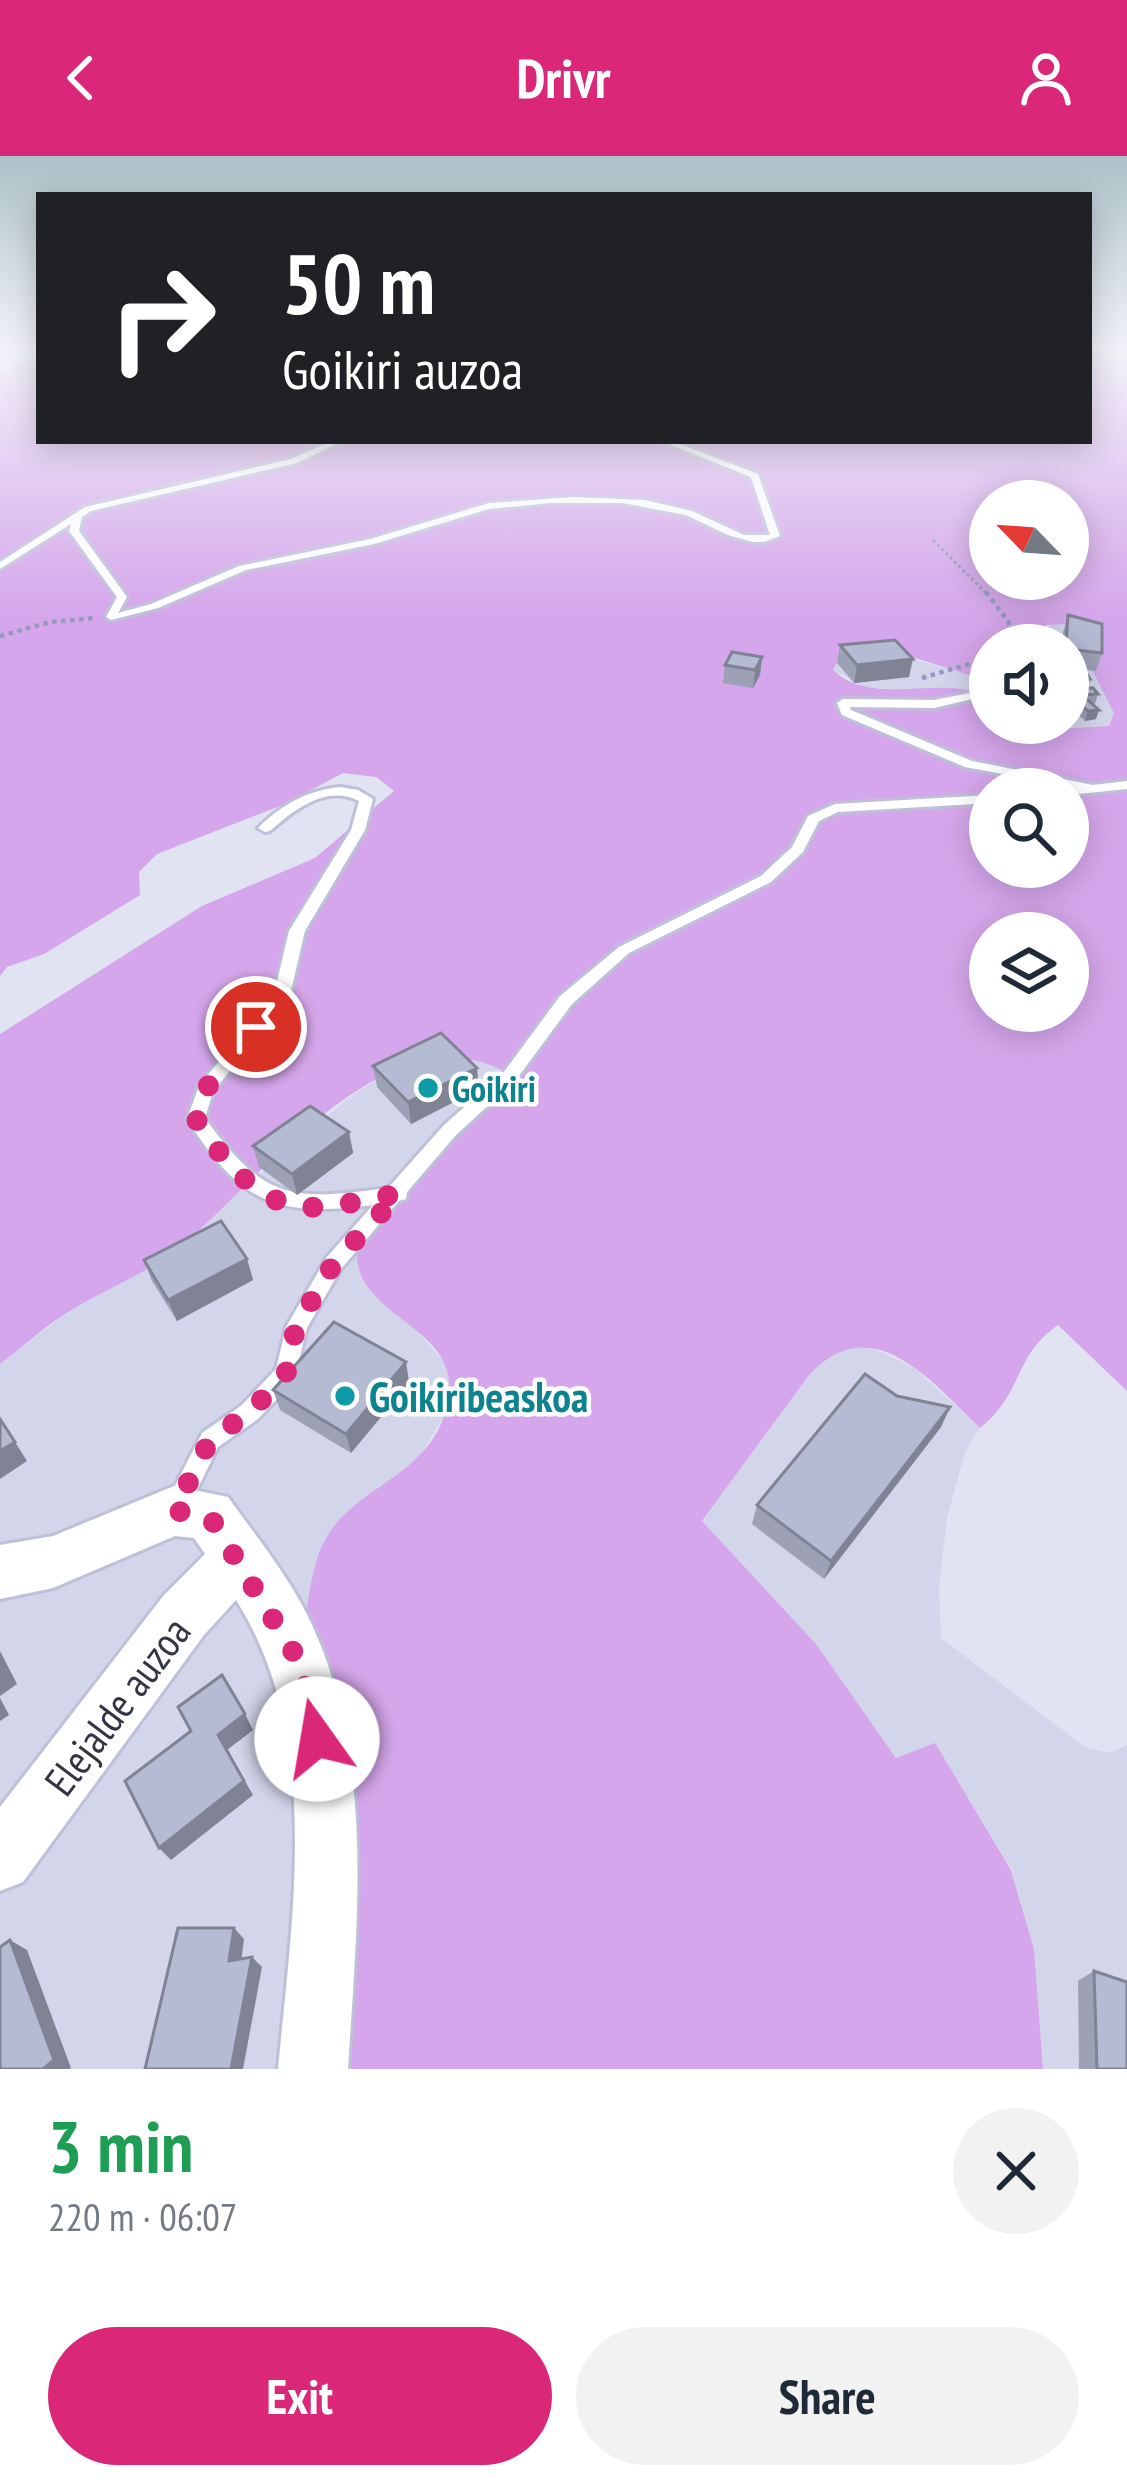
<!DOCTYPE html>
<html lang="en">
<head>
<meta charset="utf-8">
<style>
	:root { --surface:#fff; --page:#f2f2f3; --text:#1f2937; --muted:#747a83; --accent:#db2777 }
	body { margin:0; font-family:"PT Sans Narrow",sans-serif; background:var(--page); color:var(--text); height:100vh; display:flex; flex-direction:column; font-size:45px; white-space:nowrap }
	* { box-sizing:border-box; margin:0 }
	p { font-size:39px; color:var(--muted) }
	.icon { flex:none; width:66px; height:66px; fill:none; stroke:currentColor; stroke-width:2; stroke-linecap:round; stroke-linejoin:round }
	.map { position:relative; height:1913px; overflow:hidden }
	.details { display:flex; flex-direction:column; background:var(--surface); flex:1 }
	.details>* { flex:none }
	.top-card { position:absolute; left:36px; top:36px; width:1056px; height:252px; border-radius:0px; box-shadow:0 6px 30px #0003; background:#202124; color:#fff; overflow:hidden }
	.needle { width:78px; rotate:295deg }
	.tools { position:absolute; left:969px; top:324px; display:grid; gap:24px }
	.tools a { display:grid; place-items:center; width:120px; height:120px; border-radius:50%; background:var(--surface); box-shadow:0 6px 30px #0003; font-size:60px }
	.pin { position:absolute; display:grid; place-items:center; width:102px; height:102px; color:#fff; margin:-51px; border:6px solid #fff; border-radius:50%; box-shadow:0 3px 12px #0007 }
	.me { position:absolute; width:132px; margin:-66px; rotate:347deg; stroke-linejoin:round; filter:drop-shadow(0 0 9px #0008) }
	.turn { display:flex; align-items:center; gap:42px; height:252px; padding:0 48px; font-size:54px }
	.turn .icon { width:156px; height:156px; stroke-width:2.5 }
	.turn b { display:block; font-size:84px; line-height:102px }
	.round { display:grid; place-items:center; flex:none; width:126px; height:126px; border-radius:63px; background:var(--page) }
	.overview { display:flex; align-items:center; justify-content:space-between; height:204px; padding:0 48px }
	h1 { font-size:72px; font-weight:700; line-height:90px; color:#1e9e55 }
	.action { display:flex; gap:24px; margin-top:auto; padding:24px 48px }
	.action a { flex:1; height:138px; border-radius:72px; background:var(--accent); color:#fff; font-size:48px; font-weight:700; line-height:138px; text-align:center }
	.action a+a { background:var(--page); color:var(--text) }
	header { display:flex; justify-content:space-between; align-items:center; height:156px; padding:0 48px; background:var(--accent); color:#fff; font-size:54px; font-weight:700 }
	.map>svg:first-child { display:block }
	.residential { fill:#d3d5eb }
	.green { fill:#d5a6eb; fill-rule:evenodd }
	.lines { fill:none; stroke-linecap:round; stroke-linejoin:round }
	.service-casing { stroke:#bec0d9; stroke-width:6 }
	.minor-casing { stroke:#bec0d9; stroke-width:6 }
	.path-far1 { stroke:#9499c1; stroke-width:3; stroke-dasharray:3 3; stroke-linecap:butt }
	.path { stroke:#9499c1; stroke-width:4.5; stroke-dasharray:4.5 4.5; stroke-linecap:butt }
	.service { fill:#fff; fill-rule:evenodd }
	.minor { fill:#fff; fill-rule:evenodd }
	.wall { fill:#9da1b6 }
	.shaded-wall { fill:#7f8394 }
	.building { fill:#b6bbd4; stroke:#7f8394; stroke-width:3 }
	.route { stroke:#db2777; stroke-width:21; stroke-dasharray:0 37.8 }
	.culture-dot { fill:#0f9aa8; stroke:#fff; stroke-width:4.5 }
	.labels { text-anchor:middle; dominant-baseline:central; stroke-width:9; stroke-linejoin:round; paint-order:stroke }
	.culture-label { font-size:36px; font-weight:bold; fill:#0d838f; stroke:#fff; text-anchor:start }
	.near-culture-label { font-size:42px; font-weight:bold; fill:#0d838f; stroke:#fff; text-anchor:start }
	.near-street-label { font-size:42px; fill:#323544; stroke:#fff }
</style>
</head>
<body>
<header><svg class="icon" aria-label="back" viewBox="0 0 24 24"><path d="M15 5l-7 7 7 7"/></svg>Drivr<svg class="icon" aria-label="person" viewBox="0 0 24 24"><circle cx="12" cy="8" r="4"/><path d="M4 21q1-7 8-7t8 7"/></svg></header>
<div class="map">
<svg width="1127" height="1913" viewBox="0 0 1127 1913">
	<rect width="100%" height="100%" fill="#e1e2f2"/>
	<g class="residential">
		<polygon points="1052,468 1069,468 1086,480 1114,557 1109,570 1062,575 1002,569 1068,567 1068,489 1025,489"/>
		<polygon points="899,499 978,522 990,520 990,546 982,539 865,531 833,514 838,505"/>
		<polygon points="446,899 486,907 502,914 502,920 417,1175 446,1208 450,1231 446,1256 419,1302 357,1347 313,1913 0,1913 0,1208 72,1153 151,1111 350,941 386,918"/>
		<polygon points="847,1191 871,1191 914,1212 980,1272 965,1296 947,1362 939,1431 941,1482 1085,1591 1109,1597 1127,1589 1127,1913 1043,1913 1034,1793 1012,1714 935,1588 896,1602 816,1488 702,1366 809,1219 826,1201"/>
	</g>
	<path class="green" d="M 1089,191 L 1127,191 L 1127,1235 L 1058,1169 C 1013,1200 1024,1237 980,1272 C 931,1225 872,1151 809,1219 L 702,1365 L 816,1488 L 896,1602 L 935,1587 L 1011,1714 L 1034,1793 L 1043,1913 L 313,1913 C 310,1819 308,1724 306,1630 C 304,1556 296,1475 317,1403 C 340,1326 438,1328 449,1238 C 457,1168 352,1161 357,1093 L 502,920 L 502,914 C 382,856 259,1028 177,1093 C 145,1118 108,1132 73,1153 C 47,1168 24,1190 0,1208 L 0,878 L 202,750 L 315,702 L 394,635 L 376,621 L 343,617 L 285,648 L 157,698 L 139,716 L 140,739 L 44,798 L 7,811 L 0,820 L 0,218 L 39,200 L 39,285 L 1089,285 ZM 990,345 L 1068,345 L 1068,423 L 990,423 ZM 1069,468 L 1114,557 L 1109,570 L 1041,574 L 990,567 L 990,546 C 954,512 876,555 833,514 L 838,505 L 906,499 L 978,522 L 990,520 L 990,489 L 1025,489 L 1046,469 ZM 990,633 L 1068,633 L 1068,711 L 990,711 ZM 990,777 L 1068,777 L 1068,855 L 990,855 Z"/>
	<g class="lines">
		<g class="service-casing">
			<g id="service">
				<polygon points="332,285 342,285 297,307 91,355 82,361 79,375 127,441 118,457 151,448 239,410 370,383 489,347 574,341 645,344 692,355 744,379 770,379 751,321 661,285 672,285 758,318 780,380 764,386 753,386 728,379 686,359 622,347 551,347 489,353 374,388 246,414 158,452 111,464 106,461 117,441 69,375 71,368 0,413 0,406 85,351 291,303"/>
				<polygon points="990,533 990,539 934,552 850,551 851,554 972,605 1093,629 1127,625 1127,633 1078,638 1071,634 1073,631 965,611 842,559 837,547 843,543 934,544"/>
				<path d="M 340,631 L 358,634 L 373,643 L 365,674 L 305,775 L 290,839 L 213,936 L 205,962 C 265,1045 291,1045 388,1032 L 444,969 L 504,916 L 560,840 L 619,791 L 761,720 L 792,691 L 808,660 L 835,648 L 990,639 L 990,647 L 838,656 L 819,665 L 803,696 L 771,726 L 629,797 L 572,848 L 516,924 L 456,979 L 407,1036 L 406,1043 L 399,1045 L 341,1113 L 307,1172 L 294,1225 L 258,1263 L 218,1291 L 183,1363 L 174,1366 L 165,1363 L 162,1355 L 202,1277 L 242,1249 L 276,1213 L 286,1171 L 327,1101 L 373,1049 C 276,1062 240,1047 187,963 L 199,930 L 274,838 L 289,775 L 351,674 L 359,645 C 326,628 294,654 270,675 L 265,676 L 258,672 C 281,649 308,634 340,631 Z"/>
			</g>
		</g>
		<g class="minor-casing">
			<path id="minor" d="M 174,1330 L 228,1341 C 258,1383 292,1424 313,1471 C 375,1608 357,1767 348,1913 L 278,1913 C 292,1760 323,1581 236,1444 L 204,1479 L 23,1726 L 0,1735 L 0,1651 L 164,1439 L 205,1398 L 194,1382 L 175,1380 L 53,1432 L 0,1443 L 0,1389 L 53,1380 Z"/>
		</g>
		<polyline class="path-far1" points="933,384 988,439"/>
		<g class="path">
			<polyline points="986,436 1008,465 1016,489"/>
			<polyline points="0,480 50,466 96,462"/>
			<polyline points="922,522 990,502"/>
		</g>
		<use href="#service" class="service"/>
		<use href="#minor" class="minor"/>
	</g>
	<g class="wall">
		<polygon points="1068,459 1102,497 1096,515 1085,514 1090,523 1088,532 1098,538 1095,548 1092,548 1096,563 1085,565 1072,553 1068,564 1068,544 1070,546 1074,532 1076,532 1069,532 1068,530 1068,512 1078,513 1068,511 1068,489 1062,489 1063,477"/>
		<polygon points="840,489 909,521 854,527 837,507"/>
		<polygon points="762,501 760,519 753,532 723,527 725,509"/>
		<polygon points="1011,567 1067,567 1011,568"/>
		<polygon points="373,910 479,933 411,968 377,931"/>
		<polygon points="349,976 353,997 297,1039 259,1011 253,990"/>
		<polygon points="247,1103 253,1124 177,1165 152,1125 144,1104"/>
		<polygon points="406,1206 409,1227 351,1297 280,1254 273,1234"/>
		<polygon points="897,1240 950,1251 941,1271 824,1423 752,1368 757,1349"/>
		<polygon points="1094,1815 1127,1913 1079,1913 1078,1825"/>
	</g>
	<g class="shaded-wall">
		<polygon points="762,501 760,519 753,532 755,514"/>
		<polygon points="913,503 909,521 854,527 857,509"/>
		<polygon points="1099,554 1096,563 1085,565 1088,555"/>
		<polygon points="477,912 479,933 411,968 408,946"/>
		<polygon points="349,976 353,997 297,1039 292,1018"/>
		<polygon points="247,1103 253,1124 177,1165 168,1144"/>
		<polygon points="406,1206 409,1227 351,1297 346,1278"/>
		<polygon points="950,1251 941,1271 824,1423 831,1405"/>
		<polygon points="15,1286 27,1305 0,1323 0,1295"/>
		<polygon points="0,1495 17,1528 0,1540"/>
		<polygon points="0,1542 9,1559 0,1565"/>
		<polygon points="245,1558 253,1574 227,1594 253,1639 171,1704 159,1692 218,1579"/>
		<polygon points="234,1772 244,1783 240,1815 229,1805"/>
		<polygon points="10,1784 27,1794 71,1912 69,1913 43,1913"/>
		<polygon points="252,1801 262,1811 243,1913 231,1913"/>
	</g>
	<g class="building">
		<polygon points="1068,459 1102,468 1102,497 1068,493 1068,489 1066,489"/>
		<polygon points="895,484 913,503 857,509 840,489"/>
		<polygon points="732,496 762,501 755,514 725,509"/>
		<polygon points="1068,512 1084,513 1090,523 1072,523"/>
		<polygon points="1074,532 1093,532 1098,538 1079,539"/>
		<polygon points="1082,539 1099,554 1088,555 1072,540"/>
		<polygon points="441,877 477,912 408,946 373,910"/>
		<polygon points="310,950 349,976 292,1018 253,990"/>
		<polygon points="221,1065 247,1103 168,1144 144,1104"/>
		<polygon points="334,1166 406,1206 346,1278 273,1234"/>
		<polygon points="865,1218 897,1240 950,1251 831,1405 757,1349"/>
		<polygon points="0,1263 15,1286 0,1295"/>
		<polygon points="222,1519 245,1558 218,1579 244,1625 159,1692 125,1625 191,1575 178,1551"/>
		<polygon points="178,1772 234,1772 229,1805 252,1801 231,1913 145,1913"/>
		<polygon points="10,1784 54,1904 43,1913 0,1913 0,1791"/>
		<polygon points="1094,1815 1127,1826 1127,1913 1097,1913"/>
	</g>
	<linearGradient id="sky" x2="0" y2="1"><stop stop-color="#adc1c8"/><stop offset="0.42" stop-color="#f2f2f9"/><stop offset="1" stop-color="#f2f2f9" stop-opacity="0"/></linearGradient>
	<rect width="1127" height="459" fill="url(#sky)"/>
	<g class="lines">
		<path class="route" d="M 256,871 L 205,934 L 196,963 C 219,999 256,1048 304,1051 C 334,1053 369,1042 399,1038 L 334,1107 L 296,1171 L 286,1218 L 250,1256 L 210,1284 L 174,1355 L 209,1359 L 300,1507 L 317,1583"/>
	</g>
	<g class="culture-dot">
		<circle cx="428" cy="932" r="12"/>
		<circle cx="345" cy="1240" r="12"/>
	</g>
	<g class="labels">
		<g class="culture-label">
			<text x="452" y="932">Goikiri</text>
		</g>
		<g class="near-culture-label">
			<text x="369" y="1240">Goikiribeaskoa</text>
		</g>
		<g class="near-street-label">
			<text transform="translate(117 1550) rotate(-53)">Elejalde auzoa</text>
		</g>
	</g>
</svg>
<div class="tools">
<a><svg class="needle" viewBox="-14 -14 28 28"><path d="M0-13l5 13h-10z" fill="#e53935"/><path d="M0 13l5-13h-10z" fill="#747a83"/></svg></a>
<a><svg class="icon" aria-label="sound" viewBox="0 0 24 24"><path d="M4 9h4l5-4v14l-5-4H4zM17 9q2 3 0 6"/></svg></a>
<a><svg class="icon" aria-label="search" viewBox="0 0 24 24"><circle cx="10" cy="10" r="6"/><path d="M15 15l6 6"/></svg></a>
<a><svg class="icon" aria-label="layers" viewBox="0 0 24 24"><path d="M12 4l9 5-9 5-9-5zM3 14l9 5 9-5"/></svg></a>
</div>
<div class="pin" style="left:256px;top:871px;background:#d93025"><svg class="icon" aria-label="arrive" viewBox="0 0 24 24"><path d="M6 21V4h12l-3 4 3 4H6"/></svg></div>
<svg class="me" style="left:317px;top:1583px" viewBox="-20 -20 40 40"><circle r="19" fill="#fff"/><path d="M0-13L10 11 0 6-10 11z" fill="#db2777"/></svg>
<div class="top-card">
<div class="turn"><svg class="icon" aria-label="right" viewBox="0 0 24 24"><path d="M7 20v-9h11M14 6l5 5-5 5"/></svg><div><b>50 m</b>Goikiri auzoa</div></div>
</div>
</div>
<section class="details">
<div class="overview"><div><h1>3 min</h1><p>220 m · 06:07</p></div><a class="round"><svg class="icon" aria-label="close" viewBox="0 0 24 24"><path d="M6 6l12 12M18 6L6 18"/></svg></a></div>
<div class="action"><a>Exit</a><a>Share</a></div>
</section>
</body>
</html>
